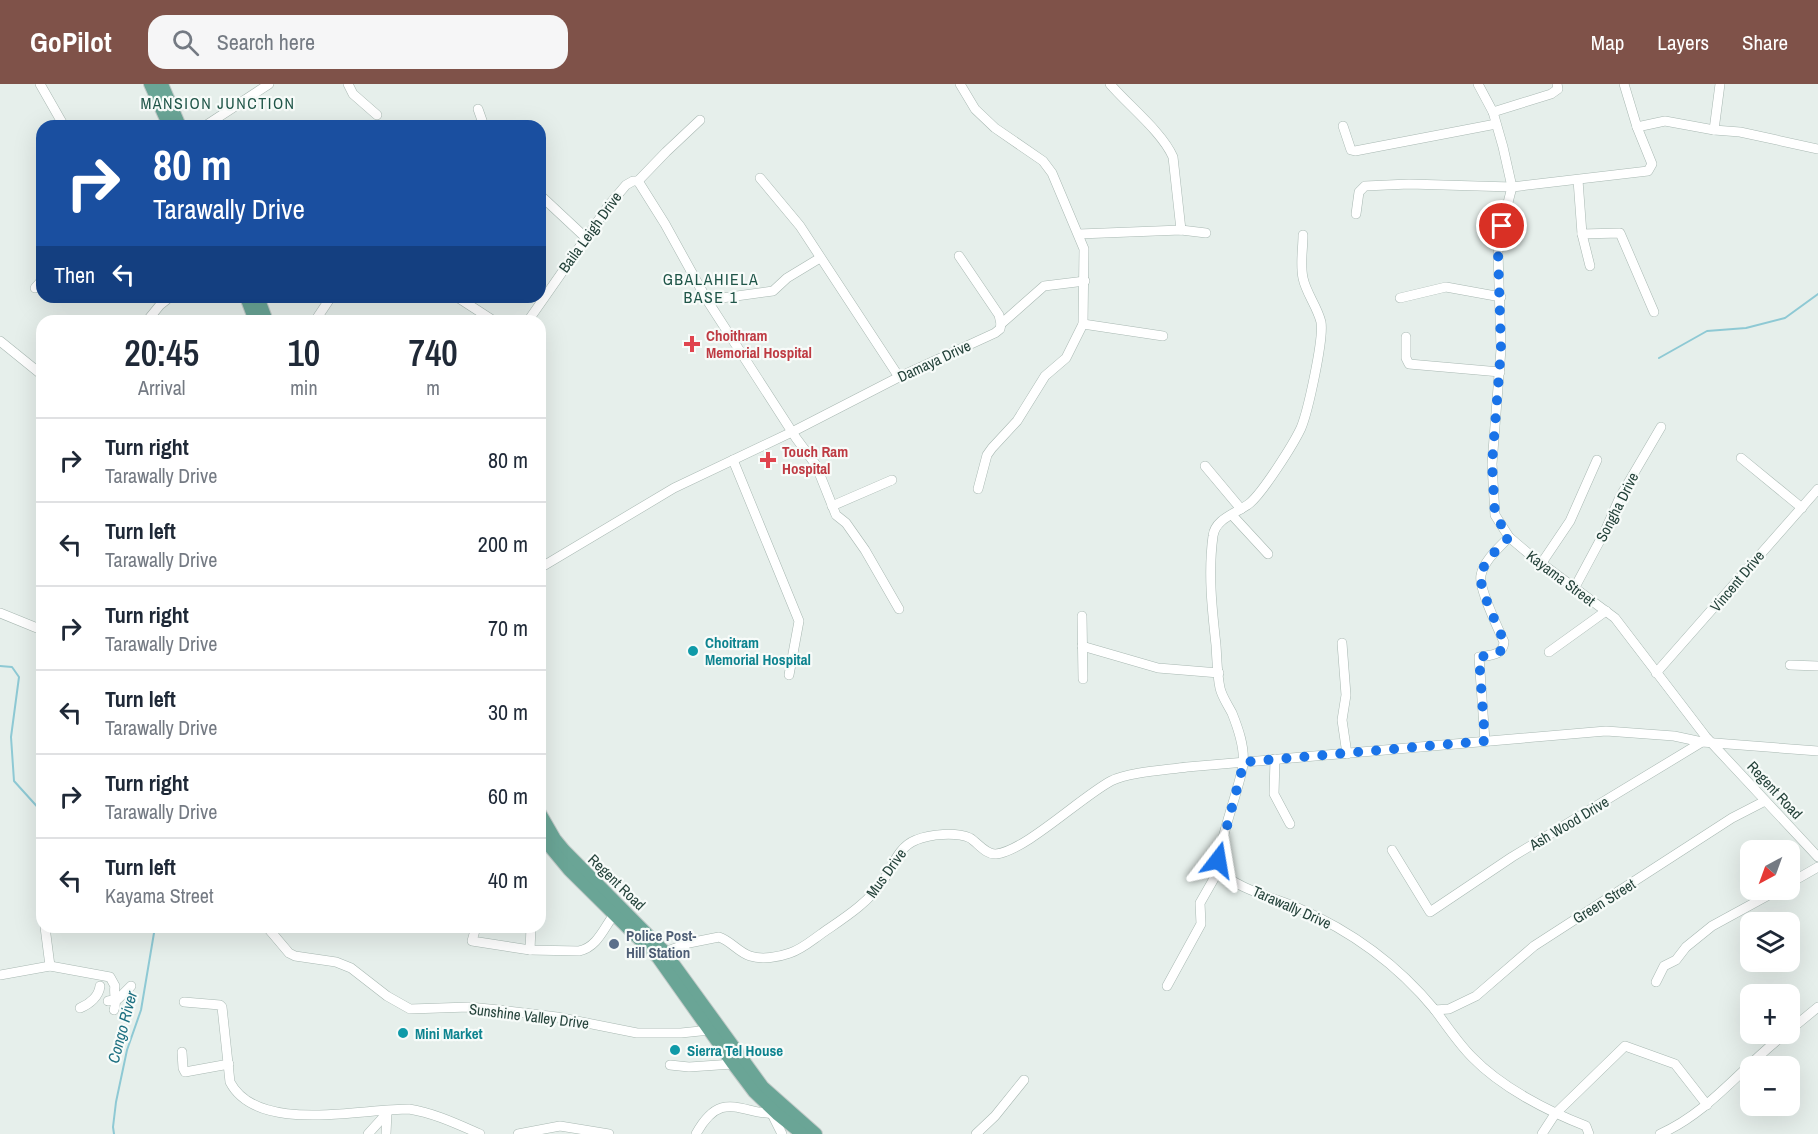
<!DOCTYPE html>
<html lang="en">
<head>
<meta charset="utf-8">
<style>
	:root { --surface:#fff; --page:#f6f6f7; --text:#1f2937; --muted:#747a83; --line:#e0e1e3; --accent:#7f5249 }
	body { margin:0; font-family:"Archivo Narrow",sans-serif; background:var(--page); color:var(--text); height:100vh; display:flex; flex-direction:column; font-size:22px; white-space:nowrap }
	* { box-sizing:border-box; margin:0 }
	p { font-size:20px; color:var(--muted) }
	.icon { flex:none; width:33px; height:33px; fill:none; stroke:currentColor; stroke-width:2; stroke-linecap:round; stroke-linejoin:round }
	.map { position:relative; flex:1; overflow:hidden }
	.details { position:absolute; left:36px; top:231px; width:510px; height:618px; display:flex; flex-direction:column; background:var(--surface); border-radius:18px; box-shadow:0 6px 24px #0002 }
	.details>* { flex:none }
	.top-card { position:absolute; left:36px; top:36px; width:510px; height:183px; border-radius:18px; box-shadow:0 6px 24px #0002; background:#1a4fa0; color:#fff; overflow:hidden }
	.needle { width:39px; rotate:221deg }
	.buttons { position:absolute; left:1740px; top:756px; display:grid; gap:12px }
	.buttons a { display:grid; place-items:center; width:60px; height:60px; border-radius:12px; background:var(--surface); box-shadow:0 6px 24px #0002; font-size:30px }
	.pin { position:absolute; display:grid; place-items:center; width:51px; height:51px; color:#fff; margin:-26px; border:3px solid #fff; border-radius:50%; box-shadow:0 2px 6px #0007 }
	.me { position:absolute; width:66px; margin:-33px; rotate:14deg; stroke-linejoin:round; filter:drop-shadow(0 0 4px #0008) }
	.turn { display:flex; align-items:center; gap:21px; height:126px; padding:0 18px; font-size:27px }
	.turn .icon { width:78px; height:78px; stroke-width:2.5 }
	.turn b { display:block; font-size:42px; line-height:51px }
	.then { display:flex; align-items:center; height:57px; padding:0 18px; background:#0003; gap:12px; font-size:22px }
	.eta { display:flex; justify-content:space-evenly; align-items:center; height:102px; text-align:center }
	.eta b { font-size:36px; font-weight:600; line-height:42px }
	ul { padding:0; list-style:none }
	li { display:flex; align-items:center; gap:18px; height:84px; padding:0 18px; border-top:2px solid var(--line) }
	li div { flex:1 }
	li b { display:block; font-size:22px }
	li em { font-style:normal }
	header { display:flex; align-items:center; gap:36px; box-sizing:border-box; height:84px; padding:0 30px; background:var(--accent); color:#fff }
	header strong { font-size:28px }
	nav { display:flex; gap:33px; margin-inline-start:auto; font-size:21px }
	.search { width:420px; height:54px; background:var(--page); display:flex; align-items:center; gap:15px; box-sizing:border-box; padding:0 21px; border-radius:18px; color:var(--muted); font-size:22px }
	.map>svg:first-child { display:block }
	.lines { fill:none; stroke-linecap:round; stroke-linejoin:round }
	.stream { stroke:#8ec9d4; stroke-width:2 }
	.minor-casing { stroke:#a8b8b2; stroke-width:10 }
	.major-casing { stroke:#c2cac8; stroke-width:14 }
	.minor { stroke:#fff; stroke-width:9 }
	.major { stroke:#6aa596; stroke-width:12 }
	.route { stroke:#1a73e8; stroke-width:10; stroke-dasharray:0 18 }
	.health-dot { fill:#e0444e; stroke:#f7fbf9; stroke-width:2 }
	.culture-dot { fill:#0f9aa8; stroke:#f7fbf9; stroke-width:2 }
	.service-dot { fill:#5c6f8a; stroke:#f7fbf9; stroke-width:2 }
	.labels { text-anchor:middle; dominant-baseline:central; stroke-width:4.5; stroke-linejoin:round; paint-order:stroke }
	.street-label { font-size:15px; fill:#24423a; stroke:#f7fbf9 }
	.health-label { font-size:15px; font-weight:bold; fill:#be3a42; stroke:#f7fbf9; text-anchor:start }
	.culture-label { font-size:15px; font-weight:bold; fill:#0d838f; stroke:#f7fbf9; text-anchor:start }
	.service-label { font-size:15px; font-weight:bold; fill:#4e5e75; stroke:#f7fbf9; text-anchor:start }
	.neighbourhood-label { font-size:16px; letter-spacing:1.5px; fill:#1f5548; stroke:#f7fbf9 }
	.water-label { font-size:16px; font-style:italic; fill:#1c6f80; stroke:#f7fbf9 }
</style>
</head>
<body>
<header>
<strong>GoPilot</strong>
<div class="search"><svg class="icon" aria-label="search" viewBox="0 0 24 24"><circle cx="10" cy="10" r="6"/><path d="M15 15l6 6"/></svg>Search here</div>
<nav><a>Map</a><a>Layers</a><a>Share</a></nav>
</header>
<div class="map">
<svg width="1818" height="1050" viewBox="0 0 1818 1050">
	<rect width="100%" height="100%" fill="#e6efeb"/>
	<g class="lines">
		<g class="stream">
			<polyline points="1659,274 1707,247 1746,244 1785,234 1818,210"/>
			<polyline points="0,582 12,583 19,593 11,653 14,697 42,728"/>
			<polyline points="114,1050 113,1043 116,1018 127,966 141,926 155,843"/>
		</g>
		<g class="minor-casing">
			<g id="minor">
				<polyline points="40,0 64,42"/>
				<polyline points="348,0 353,10 377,31"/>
				<polyline points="960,0 975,25 995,44 1043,77 1052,89 1084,165 1083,240 1066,274 1045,292 1017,337 992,364 987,371 978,405"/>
				<path d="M 1110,0 C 1129,22 1162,48 1173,73 L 1181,146"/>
				<polyline points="1478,0 1493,28 1503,63 1512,103 1502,142 1498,168 1501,265 1492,380 1495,431 1509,453 1529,470 1615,534 1706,653 1818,773"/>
				<polyline points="478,25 484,42"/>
				<polyline points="1493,28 1551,10 1558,5 1557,0"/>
				<polyline points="205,42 269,0"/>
				<polyline points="1343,42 1351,66 1355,67 1496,40"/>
				<polyline points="1637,43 1665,37 1714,46 1740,48 1818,65"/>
				<polyline points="1714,46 1720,0"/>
				<polyline points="760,94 800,142 899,293"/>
				<polyline points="1578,96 1582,150 1620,149 1654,228"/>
				<polyline points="638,97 665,140 707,216 796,354 816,381 836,431 846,439 865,466 899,525"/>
				<polyline points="638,97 666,68 700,36"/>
				<polyline points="540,111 585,153"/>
				<polyline points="1356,130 1359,108 1365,102 1409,100 1512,103 1648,87 1652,80 1637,43 1624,0"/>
				<polyline points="1079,150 1181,146 1206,149"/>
				<polyline points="1582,150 1590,182"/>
				<path d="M 1303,151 C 1303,165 1300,180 1303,194 C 1306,209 1317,222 1321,238 C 1324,255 1308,327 1301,344 C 1293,361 1263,408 1250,419 C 1238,429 1215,434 1213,452 C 1208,489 1212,525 1216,561 C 1217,575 1217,590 1220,604 C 1222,613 1228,621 1232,629 C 1238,644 1245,663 1243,680 C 1241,702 1213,769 1221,785 C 1229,803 1278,815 1296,823 C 1350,846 1398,881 1435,926 L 1449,925 L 1476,912 L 1534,862 L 1732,734 L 1765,717"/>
				<polyline points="959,172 999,231 1001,240"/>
				<polyline points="35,204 42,196"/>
				<polyline points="457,213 494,237"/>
				<polyline points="1400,214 1446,203 1501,213"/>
				<polyline points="707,216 773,207 787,194 820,174"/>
				<polyline points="147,237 160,221 170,213"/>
				<polyline points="315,237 331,213"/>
				<polyline points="528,237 609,121 626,101 633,97 638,97"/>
				<polyline points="1083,240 1163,252"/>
				<polyline points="1406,253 1406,274 1409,280 1500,288"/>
				<polyline points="0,257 42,291"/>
				<polyline points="1741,374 1802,424"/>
				<polyline points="733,376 799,537 789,591"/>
				<polyline points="1205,382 1241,425"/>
				<polyline points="832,422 892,396"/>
				<polyline points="1232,431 1268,470"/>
				<polyline points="1541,480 1570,437 1597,376"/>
				<polyline points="540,484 674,404 792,348 899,293 995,249 1000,245 1001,240 1044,202 1085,197"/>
				<polyline points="1575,503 1605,447 1620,413 1661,343"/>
				<polyline points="0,529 42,546"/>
				<polyline points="1082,532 1083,595"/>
				<polyline points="1342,559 1346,611 1342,636 1347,670"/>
				<polyline points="1082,562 1158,584 1219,589"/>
				<polyline points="1549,568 1606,527"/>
				<polyline points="1790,581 1818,582"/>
				<polyline points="1656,589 1818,405"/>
				<path d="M 1485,657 L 1479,573 C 1490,571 1503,572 1504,558 C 1498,544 1478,503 1481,491 C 1484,476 1500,463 1509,453"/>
				<polyline points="1275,675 1274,710 1290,740"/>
				<polyline points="1392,766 1430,828 1512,773 1702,658"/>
				<polyline points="1790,799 1818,783"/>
				<polyline points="41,829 42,832"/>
				<polyline points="45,843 50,882"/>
				<polyline points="267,843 289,869 295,872 336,878 351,884 387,912 410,925 469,923 499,926 557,933 637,949 681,949 710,946"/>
				<path d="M 476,843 L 472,857 L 530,866 L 579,867 C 599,863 605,840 617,827"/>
				<polyline points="530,866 531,843"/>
				<path d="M 665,868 L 689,859 L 719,853 C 731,857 738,868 750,872 C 762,876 779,873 790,869 C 802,865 811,857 821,850 C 844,834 867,820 883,797 C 893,782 898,763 916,756 C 930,750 956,748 970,754 C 978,759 986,771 996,770 C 1025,767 1081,713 1111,697 C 1129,688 1166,686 1187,683 L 1606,647 L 1674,652 L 1702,658 L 1818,667"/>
				<path d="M 0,891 L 50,882 L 110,893 L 115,902 C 113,911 118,917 114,926"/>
				<polyline points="1656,898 1664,882 1676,876 1686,863 1712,842 1778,806"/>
				<polyline points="1167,902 1201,840 1200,819 1220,784"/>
				<polyline points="108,917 118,915 131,902"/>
				<path d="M 184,918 L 220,921 L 222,923 L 230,998 C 257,1050 357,1025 409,1025 C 434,1029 457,1040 480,1050"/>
				<path d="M 80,924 C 90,920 99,912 100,902"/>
				<path d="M 1435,926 C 1447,942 1458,959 1472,973 C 1501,1003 1547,1027 1586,1042 L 1589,1050"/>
				<polyline points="1790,946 1818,923"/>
				<polyline points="182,968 183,984 185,988 229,980"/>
				<polyline points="670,981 689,983 733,980"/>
				<polyline points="772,1030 782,1050"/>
				<polyline points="368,1050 387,1029"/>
				<polyline points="386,1050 387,1028"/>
				<polyline points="518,1050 560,1042 609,1050"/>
				<path d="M 696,1050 C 722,1003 741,1031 779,1030"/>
				<polyline points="976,1050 995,1032 1024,996"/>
				<polyline points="1542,1050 1555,1030 1625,962 1675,980 1707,1021"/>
				<path d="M 1660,1050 C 1710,1028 1743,982 1785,950"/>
			</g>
		</g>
		<g class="major-casing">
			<g id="major">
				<polyline points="150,0 169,42"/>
				<polyline points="162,0 180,42"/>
				<polyline points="246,213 255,237"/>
				<polyline points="258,213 267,237"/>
				<polyline points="540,729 555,755 564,766 665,868 763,1003 816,1050"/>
				<polyline points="540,751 569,786 658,874 733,980 754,1008 777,1030 802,1050"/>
			</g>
		</g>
		<use href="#minor" class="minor"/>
		<use href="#major" class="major"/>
	</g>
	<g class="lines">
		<path class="route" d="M 1218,776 L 1244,678 L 1485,657 L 1479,573 C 1490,571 1503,572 1504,558 C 1499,544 1478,503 1481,491 C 1484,476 1500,463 1509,453 L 1495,431 L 1492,380 L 1501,265 L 1498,168 L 1502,142"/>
	</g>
	<g class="health-dot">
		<path d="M689 251h6v6h6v6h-6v6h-6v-6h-6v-6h6z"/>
		<path d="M765 367h6v6h6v6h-6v6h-6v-6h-6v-6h6z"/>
	</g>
	<g class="culture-dot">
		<circle cx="693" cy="567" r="6"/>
		<circle cx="403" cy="949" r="6"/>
		<circle cx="675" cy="966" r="6"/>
	</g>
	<circle class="service-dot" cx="614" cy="860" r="6"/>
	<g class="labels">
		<g class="street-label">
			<text transform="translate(590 148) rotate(-54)">Baila Leigh Drive</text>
			<text transform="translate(934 277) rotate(-25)">Damaya Drive</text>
			<text transform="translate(1617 423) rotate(-63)">Songha Drive</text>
			<text transform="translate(1561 494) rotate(37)">Kayama Street</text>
			<text transform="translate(1737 497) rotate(-50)">Vincent Drive</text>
			<text transform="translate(1775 706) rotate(47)">Regent Road</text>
			<text transform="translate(1569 739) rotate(-31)">Ash Wood Drive</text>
			<text transform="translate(886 789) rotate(-54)">Mus Drive</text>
			<text transform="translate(617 798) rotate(44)">Regent Road</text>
			<text transform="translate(1604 817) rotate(-32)">Green Street</text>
			<text transform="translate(1292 823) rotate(24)">Tarawally Drive</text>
			<text transform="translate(529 932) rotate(7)">Sunshine Valley Drive</text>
		</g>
		<g class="health-label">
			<text x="706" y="251">Choithram<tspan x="706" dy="17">Memorial Hospital</tspan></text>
			<text x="782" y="367">Touch Ram<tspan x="782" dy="17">Hospital</tspan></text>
		</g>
		<g class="culture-label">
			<text x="705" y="558">Choitram<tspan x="705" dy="17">Memorial Hospital</tspan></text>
			<text x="415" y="949">Mini Market</text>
			<text x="687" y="966">Sierra Tel House</text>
		</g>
		<g class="service-label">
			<text x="626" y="851">Police Post-<tspan x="626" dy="17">Hill Station</tspan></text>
		</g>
		<g class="neighbourhood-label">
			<text x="218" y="19">MANSION JUNCTION</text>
			<text x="711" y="195">GBALAHIELA<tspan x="711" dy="18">BASE 1</tspan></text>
		</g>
		<g class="water-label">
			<text transform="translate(122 943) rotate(-75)">Congo River</text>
		</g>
	</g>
</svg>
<div class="buttons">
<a><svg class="needle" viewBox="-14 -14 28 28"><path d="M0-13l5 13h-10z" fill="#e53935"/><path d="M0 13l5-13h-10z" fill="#747a83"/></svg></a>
<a><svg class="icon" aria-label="layers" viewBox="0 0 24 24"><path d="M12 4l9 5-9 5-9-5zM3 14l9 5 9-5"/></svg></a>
<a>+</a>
<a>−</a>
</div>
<div class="pin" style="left:1502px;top:142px;background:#d93025"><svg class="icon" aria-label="arrive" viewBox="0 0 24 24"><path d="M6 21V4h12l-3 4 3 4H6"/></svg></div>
<svg class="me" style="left:1218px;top:776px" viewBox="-20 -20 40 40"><path d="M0-17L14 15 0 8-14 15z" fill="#1a73e8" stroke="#fff" stroke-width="4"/></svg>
<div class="top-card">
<div class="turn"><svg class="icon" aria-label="right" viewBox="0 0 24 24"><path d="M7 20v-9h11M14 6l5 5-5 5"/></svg><div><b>80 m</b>Tarawally Drive</div></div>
<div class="then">Then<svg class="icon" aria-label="left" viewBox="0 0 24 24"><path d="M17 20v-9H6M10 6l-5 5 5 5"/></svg></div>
</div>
<section class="details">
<div class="eta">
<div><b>20:45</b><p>Arrival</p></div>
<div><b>10</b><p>min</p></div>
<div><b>740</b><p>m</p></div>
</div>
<ul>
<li><svg class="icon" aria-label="right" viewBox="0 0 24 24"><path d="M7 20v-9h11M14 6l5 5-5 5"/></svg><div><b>Turn right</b><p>Tarawally Drive</p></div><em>80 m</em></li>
<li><svg class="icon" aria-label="left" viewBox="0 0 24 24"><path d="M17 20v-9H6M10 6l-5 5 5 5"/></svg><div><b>Turn left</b><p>Tarawally Drive</p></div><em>200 m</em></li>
<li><svg class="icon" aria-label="right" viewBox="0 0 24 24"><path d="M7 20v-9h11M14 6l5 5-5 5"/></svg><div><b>Turn right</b><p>Tarawally Drive</p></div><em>70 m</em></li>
<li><svg class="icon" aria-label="left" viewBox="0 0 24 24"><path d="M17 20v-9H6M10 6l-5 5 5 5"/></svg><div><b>Turn left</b><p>Tarawally Drive</p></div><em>30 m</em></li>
<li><svg class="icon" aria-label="right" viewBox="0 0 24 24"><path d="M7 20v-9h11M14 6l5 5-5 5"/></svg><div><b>Turn right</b><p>Tarawally Drive</p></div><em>60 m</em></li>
<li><svg class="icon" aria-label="left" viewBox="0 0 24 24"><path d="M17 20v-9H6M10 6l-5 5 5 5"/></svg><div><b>Turn left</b><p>Kayama Street</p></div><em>40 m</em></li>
</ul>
</section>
</div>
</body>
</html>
